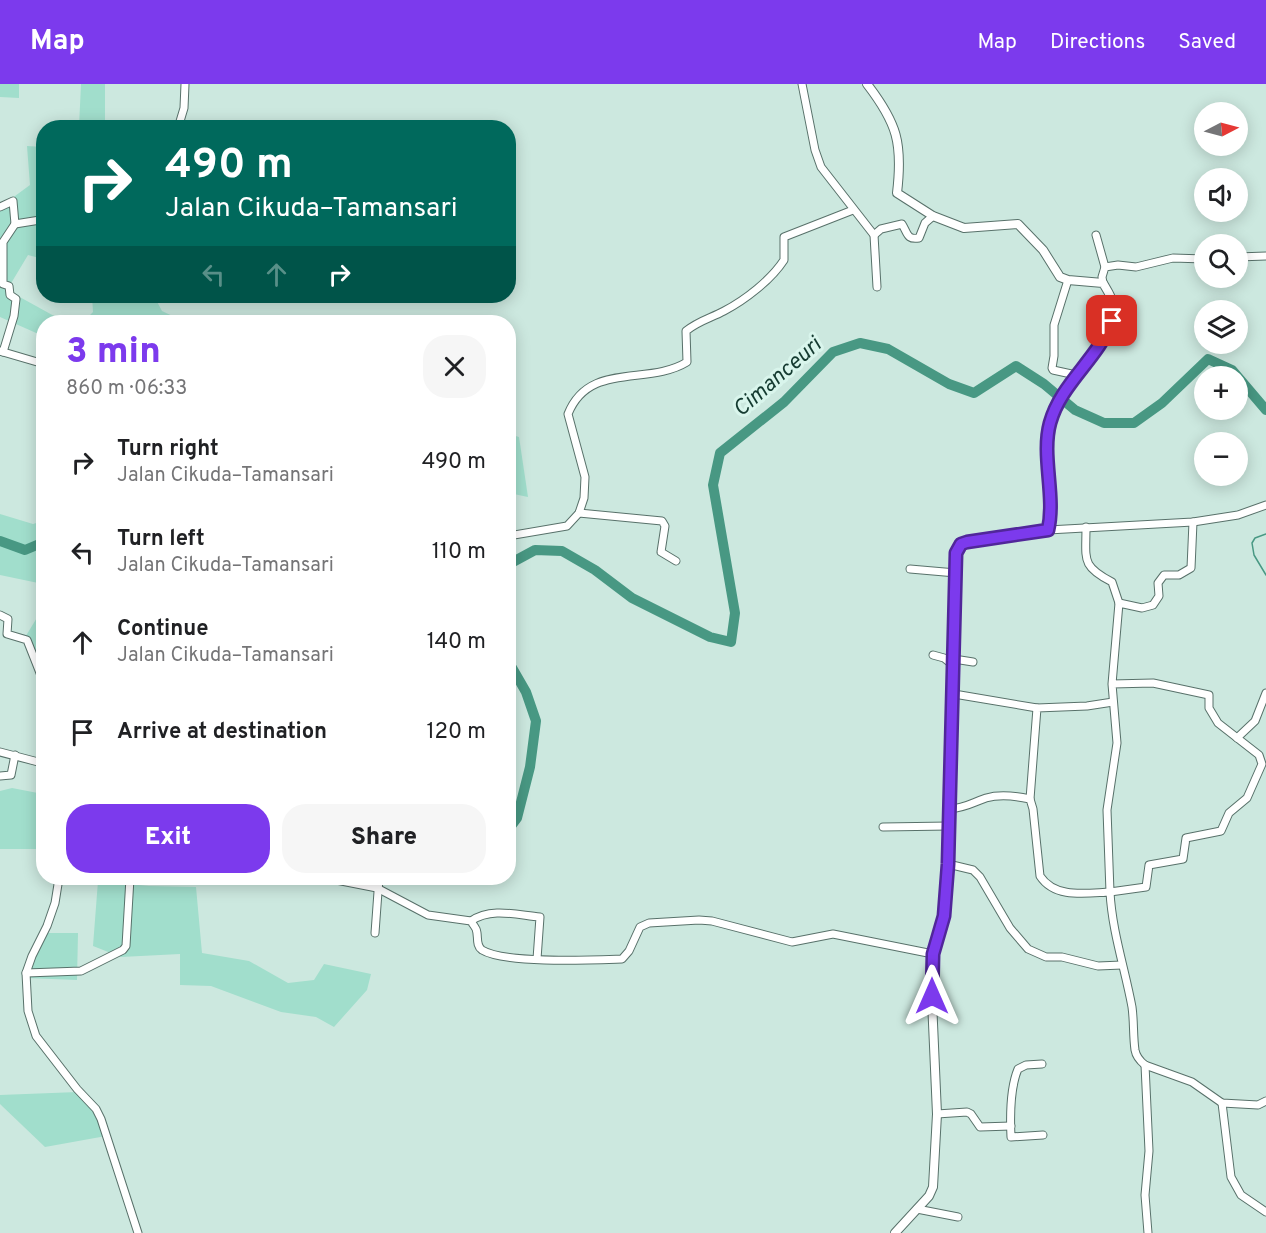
<!DOCTYPE html>
<html lang="en">
<head>
<meta charset="utf-8">
<style>
	:root { --surface:#fff; --page:#f6f6f6; --text:#202124; --muted:#757577; --accent:#7c3aed }
	body { margin:0; font-family:Overpass,sans-serif; background:var(--page); color:var(--text); height:100vh; display:flex; flex-direction:column; font-size:22px; white-space:nowrap }
	* { box-sizing:border-box; margin:0 }
	p { font-size:20px; color:var(--muted) }
	.icon { flex:none; width:33px; height:33px; fill:none; stroke:currentColor; stroke-width:2; stroke-linecap:round; stroke-linejoin:round }
	.map { position:relative; flex:1; overflow:hidden }
	.sheet { position:absolute; left:36px; top:231px; width:480px; height:570px; display:flex; flex-direction:column; background:var(--surface); border-radius:24px; box-shadow:0 3px 15px #0003 }
	.sheet>* { flex:none }
	.hud { position:absolute; left:36px; top:36px; width:480px; height:183px; border-radius:24px; box-shadow:0 3px 15px #0003; background:#00695c; color:#fff; overflow:hidden }
	.needle { width:39px; rotate:84deg }
	.buttons { position:absolute; left:1194px; top:18px; display:grid; gap:12px }
	.buttons a { display:grid; place-items:center; width:54px; height:54px; border-radius:50%; background:var(--surface); box-shadow:0 3px 15px #0003; font-size:30px }
	.pin { position:absolute; display:grid; place-items:center; width:51px; height:51px; color:#fff; margin:-26px; border-radius:12px; box-shadow:0 3px 9px #0006 }
	.me { position:absolute; width:66px; margin:-33px; rotate:0deg; stroke-linejoin:round; filter:drop-shadow(0 0 4px #0008) }
	.turn { display:flex; align-items:center; gap:21px; height:126px; padding:0 30px; font-size:27px }
	.turn .icon { width:78px; height:78px; stroke-width:2.5 }
	.turn b { display:block; font-size:42px; line-height:51px }
	.lanes { display:flex; align-items:center; height:57px; padding:0 30px; background:#0003; justify-content:center; gap:30px; direction:ltr }
	.lanes .off { opacity:.35 }
	.round { display:grid; place-items:center; flex:none; width:63px; height:63px; border-radius:24px; background:var(--page) }
	.overview { display:flex; align-items:center; justify-content:space-between; height:102px; padding:0 30px }
	h1 { font-size:36px; font-weight:800; line-height:45px; color:var(--accent) }
	.cta { display:flex; gap:12px; margin-top:auto; padding:12px 30px }
	.cta a { flex:1; height:69px; border-radius:24px; background:var(--accent); color:#fff; font-size:24px; font-weight:800; line-height:69px; text-align:center }
	.cta a+a { background:var(--page); color:var(--text) }
	ul { padding:0; list-style:none }
	li { display:flex; align-items:center; gap:18px; height:90px; padding:0 30px }
	li div { flex:1 }
	li b { display:block; font-size:22px }
	li em { font-style:normal }
	header { display:flex; align-items:center; gap:36px; box-sizing:border-box; height:84px; padding:0 30px; background:var(--accent); color:#fff }
	header strong { font-size:28px }
	nav { display:flex; gap:33px; margin-inline-start:auto; font-size:21px }
	.map>svg:first-child { display:block }
	.green { fill:#a1decc }
	.lines { fill:none; stroke-linecap:round; stroke-linejoin:round }
	.stream { stroke:#489883; stroke-width:1.5 }
	.river { stroke:#489883; stroke-width:10 }
	.minor-casing { stroke:#58716a; stroke-width:9 }
	.tertiary-casing { stroke:#58716a; stroke-width:10 }
	.minor { stroke:#fff; stroke-width:7 }
	.tertiary { stroke:#fff; stroke-width:8 }
	.route-casing { stroke:#51269a; stroke-width:15 }
	.route { stroke:#7c3aed; stroke-width:10 }
	.labels { text-anchor:middle; dominant-baseline:central; stroke-width:6; stroke-linejoin:round; paint-order:stroke }
	.water-label { font-size:22px; font-style:italic; fill:#143a30; stroke:#d9f5ec }
</style>
</head>
<body>
<header>
<strong>Map</strong>
<nav><a>Map</a><a>Directions</a><a>Saved</a></nav>
</header>
<div class="map">
<svg width="1266" height="1149" viewBox="0 0 1266 1149">
	<rect width="100%" height="100%" fill="#cce8df"/>
	<g class="green">
		<polygon points="0,0 19,0 19,14 0,13"/>
		<polygon points="81,0 105,0 105,43 79,43"/>
		<polygon points="27,62 43,63 43,175 28,171 7,206 65,238 44,238 43,252 0,233 0,123 30,101"/>
		<polygon points="92,212 154,212 162,227 185,238 83,238 93,228"/>
		<polygon points="509,350 519,353 528,413 509,409"/>
		<polygon points="0,430 33,440 43,437 43,500 0,491"/>
		<polygon points="38,532 43,533 43,666 41,666 41,596 24,555"/>
		<polygon points="12,704 43,710 43,765 0,765 0,707"/>
		<polygon points="98,797 149,802 196,803 202,869 249,877 288,899 314,896 324,880 371,890 367,906 334,943 316,933 281,928 211,902 180,901 180,870 121,873 93,862"/>
		<polygon points="44,849 78,849 77,896 26,894"/>
		<polygon points="78,1008 94,1025 106,1052 45,1063 0,1020 0,1011"/>
	</g>
	<g class="lines">
		<polyline class="stream" points="1266,450 1255,454 1252,459 1254,471 1266,491"/>
		<g class="river">
			<polyline points="0,457 25,466 44,458"/>
			<polyline points="508,484 511,479 535,466 562,467 595,486 632,514 710,553 731,558 735,529 713,401 720,369 784,318 833,268 860,259 888,265 949,300 974,309 1016,282 1044,300 1075,326 1104,339 1134,339 1162,319 1208,275 1232,286 1266,326"/>
			<polyline points="508,569 511,582 526,608 536,637 530,683 517,734 508,746"/>
		</g>
		<g class="minor-casing">
			<g id="minor">
				<polyline points="802,0 815,66 821,83 874,151 877,203"/>
				<polyline points="178,44 184,24 185,0"/>
				<polyline points="0,123 13,117 15,140 40,136 44,133"/>
				<path d="M 874,151 L 881,145 L 902,140 C 908,150 907,156 919,154 L 925,139 L 933,132"/>
				<polyline points="1096,151 1105,183"/>
				<polyline points="1238,173 1266,172"/>
				<polyline points="1068,196 1054,241 1054,272 1052,284 1053,286 1076,291"/>
				<polyline points="1103,199 1102,193 1105,183 1118,181 1136,183 1173,174 1204,175"/>
				<polyline points="0,267 44,280"/>
				<polyline points="3,268 14,232 16,215 10,211 9,202 3,200 3,158 15,140"/>
				<polyline points="579,429 662,437 665,442 661,468 676,477"/>
				<path d="M 1086,443 C 1086,476 1081,482 1112,498 L 1119,519"/>
				<polyline points="1048,446 1193,438 1238,431 1266,421"/>
				<path d="M 508,452 L 567,442 L 579,429 L 584,414 L 585,393 L 568,330 C 589,277 648,302 687,278 L 686,247 C 698,237 711,234 724,227 C 745,216 771,196 784,176 L 784,153 L 853,126"/>
				<polyline points="910,485 956,489"/>
				<polyline points="0,531 8,535 7,550 27,556 44,599"/>
				<polyline points="933,571 944,574 954,582"/>
				<polyline points="954,575 973,578"/>
				<polyline points="44,599 44,624"/>
				<polyline points="1112,600 1153,599 1209,611 1209,624 1218,639 1259,671 1262,680 1247,714 1229,729 1221,747 1186,754 1183,775 1149,781 1146,803 1110,808 1107,726 1117,659 1112,600 1119,519 1142,524 1153,521 1159,512 1158,499 1164,491 1179,491 1191,484 1193,438"/>
				<polyline points="954,610 1037,624"/>
				<polyline points="1237,654 1255,637 1266,609"/>
				<polyline points="0,668 42,679 44,689"/>
				<polyline points="42,679 44,664"/>
				<polyline points="0,692 11,691 15,671"/>
				<polyline points="1030,715 1037,624 1087,622 1113,618"/>
				<path d="M 949,725 C 966,724 971,719 986,714 C 1000,710 1016,712 1030,715 L 1033,725 L 1040,792 C 1055,815 1086,809 1110,808 C 1112,847 1125,885 1132,923 C 1134,937 1133,952 1135,966 C 1136,972 1140,977 1145,981 L 1192,998 L 1222,1019 L 1258,1021 L 1266,1017"/>
				<polyline points="883,743 949,742"/>
				<polyline points="948,780 973,786 980,793 1010,844 1028,865 1046,873 1062,873 1098,882 1122,881"/>
				<polyline points="59,794 55,819 47,842 32,872 26,889 28,927 36,952 77,1005 96,1025 101,1035 138,1149"/>
				<path d="M 326,794 L 377,804 L 428,831 L 471,837 C 471,838 476,844 476,845 C 479,852 475,861 482,866 C 505,880 592,876 622,875 L 629,867 L 640,843 L 649,839 L 699,836 L 712,837 L 792,858 L 833,850 L 933,870"/>
				<path d="M 471,837 C 491,823 517,831 540,833 L 537,875"/>
				<polyline points="375,849 379,794"/>
				<polyline points="26,889 81,887 123,866 126,862 130,794"/>
				<path d="M 1042,980 L 1026,981 L 1018,985 C 1010,1004 1010,1032 1011,1053 L 1043,1051"/>
				<polyline points="1145,981 1149,1067 1145,1111 1148,1149"/>
				<polyline points="1222,1019 1231,1093 1241,1111 1266,1128"/>
				<polyline points="937,1030 967,1028 971,1030 980,1043 1011,1042"/>
				<polyline points="917,1125 958,1133"/>
			</g>
		</g>
		<g class="tertiary-casing">
			<path id="tertiary" d="M 867,0 C 897,39 903,59 897,109 L 933,132 L 964,144 L 1018,140 L 1043,166 L 1060,193 L 1068,196 L 1103,199 C 1107,206 1112,213 1113,220 C 1117,249 1092,271 1076,291 C 1068,301 1062,312 1056,323 C 1037,361 1058,406 1048,446 L 967,457 L 961,460 L 956,469 L 948,780 L 944,833 L 933,870 L 931,894 L 937,1030 L 933,1103 L 929,1112 L 895,1149"/>
		</g>
		<use href="#minor" class="minor"/>
		<use href="#tertiary" class="tertiary"/>
	</g>
	<g class="lines">
		<g class="route-casing">
			<path id="route" d="M 932,912 L 933,870 L 944,832 L 948,780 L 956,469 L 961,460 L 967,458 L 1048,446 C 1056,412 1041,372 1050,339 C 1061,299 1098,275 1112,237"/>
		</g>
		<use href="#route" class="route"/>
	</g>
	<g class="labels">
		<g class="water-label">
			<text transform="translate(778 294) rotate(-41)">Cimanceuri</text>
		</g>
	</g>
</svg>
<div class="buttons">
<a><svg class="needle" viewBox="-14 -14 28 28"><path d="M0-13l5 13h-10z" fill="#e53935"/><path d="M0 13l5-13h-10z" fill="#757577"/></svg></a>
<a><svg class="icon" aria-label="sound" viewBox="0 0 24 24"><path d="M4 9h4l5-4v14l-5-4H4zM17 9q2 3 0 6"/></svg></a>
<a><svg class="icon" aria-label="search" viewBox="0 0 24 24"><circle cx="10" cy="10" r="6"/><path d="M15 15l6 6"/></svg></a>
<a><svg class="icon" aria-label="layers" viewBox="0 0 24 24"><path d="M12 4l9 5-9 5-9-5zM3 14l9 5 9-5"/></svg></a>
<a>+</a>
<a>−</a>
</div>
<div class="pin" style="left:1112px;top:237px;background:#d93025"><svg class="icon" aria-label="arrive" viewBox="0 0 24 24"><path d="M6 21V4h12l-3 4 3 4H6"/></svg></div>
<svg class="me" style="left:932px;top:912px" viewBox="-20 -20 40 40"><path d="M0-17L14 15 0 8-14 15z" fill="#7c3aed" stroke="#fff" stroke-width="4"/></svg>
<div class="hud">
<div class="turn"><svg class="icon" aria-label="right" viewBox="0 0 24 24"><path d="M7 20v-9h11M14 6l5 5-5 5"/></svg><div><b>490 m</b>Jalan Cikuda–Tamansari</div></div>
<div class="lanes"><svg class="icon off" aria-label="left" viewBox="0 0 24 24"><path d="M17 20v-9H6M10 6l-5 5 5 5"/></svg><svg class="icon off" aria-label="ahead" viewBox="0 0 24 24"><path d="M12 20V5M6 11l6-6 6 6"/></svg><svg class="icon" aria-label="right" viewBox="0 0 24 24"><path d="M7 20v-9h11M14 6l5 5-5 5"/></svg></div>
</div>
<section class="sheet">
<div class="overview"><div><h1>3 min</h1><p>860 m · 06:33</p></div><a class="round"><svg class="icon" aria-label="close" viewBox="0 0 24 24"><path d="M6 6l12 12M18 6L6 18"/></svg></a></div>
<ul>
<li><svg class="icon" aria-label="right" viewBox="0 0 24 24"><path d="M7 20v-9h11M14 6l5 5-5 5"/></svg><div><b>Turn right</b><p>Jalan Cikuda–Tamansari</p></div><em>490 m</em></li>
<li><svg class="icon" aria-label="left" viewBox="0 0 24 24"><path d="M17 20v-9H6M10 6l-5 5 5 5"/></svg><div><b>Turn left</b><p>Jalan Cikuda–Tamansari</p></div><em>110 m</em></li>
<li><svg class="icon" aria-label="ahead" viewBox="0 0 24 24"><path d="M12 20V5M6 11l6-6 6 6"/></svg><div><b>Continue</b><p>Jalan Cikuda–Tamansari</p></div><em>140 m</em></li>
<li><svg class="icon" aria-label="arrive" viewBox="0 0 24 24"><path d="M6 21V4h12l-3 4 3 4H6"/></svg><div><b>Arrive at destination</b></div><em>120 m</em></li>
</ul>
<div class="cta"><a>Exit</a><a>Share</a></div>
</section>
</div>
</body>
</html>
